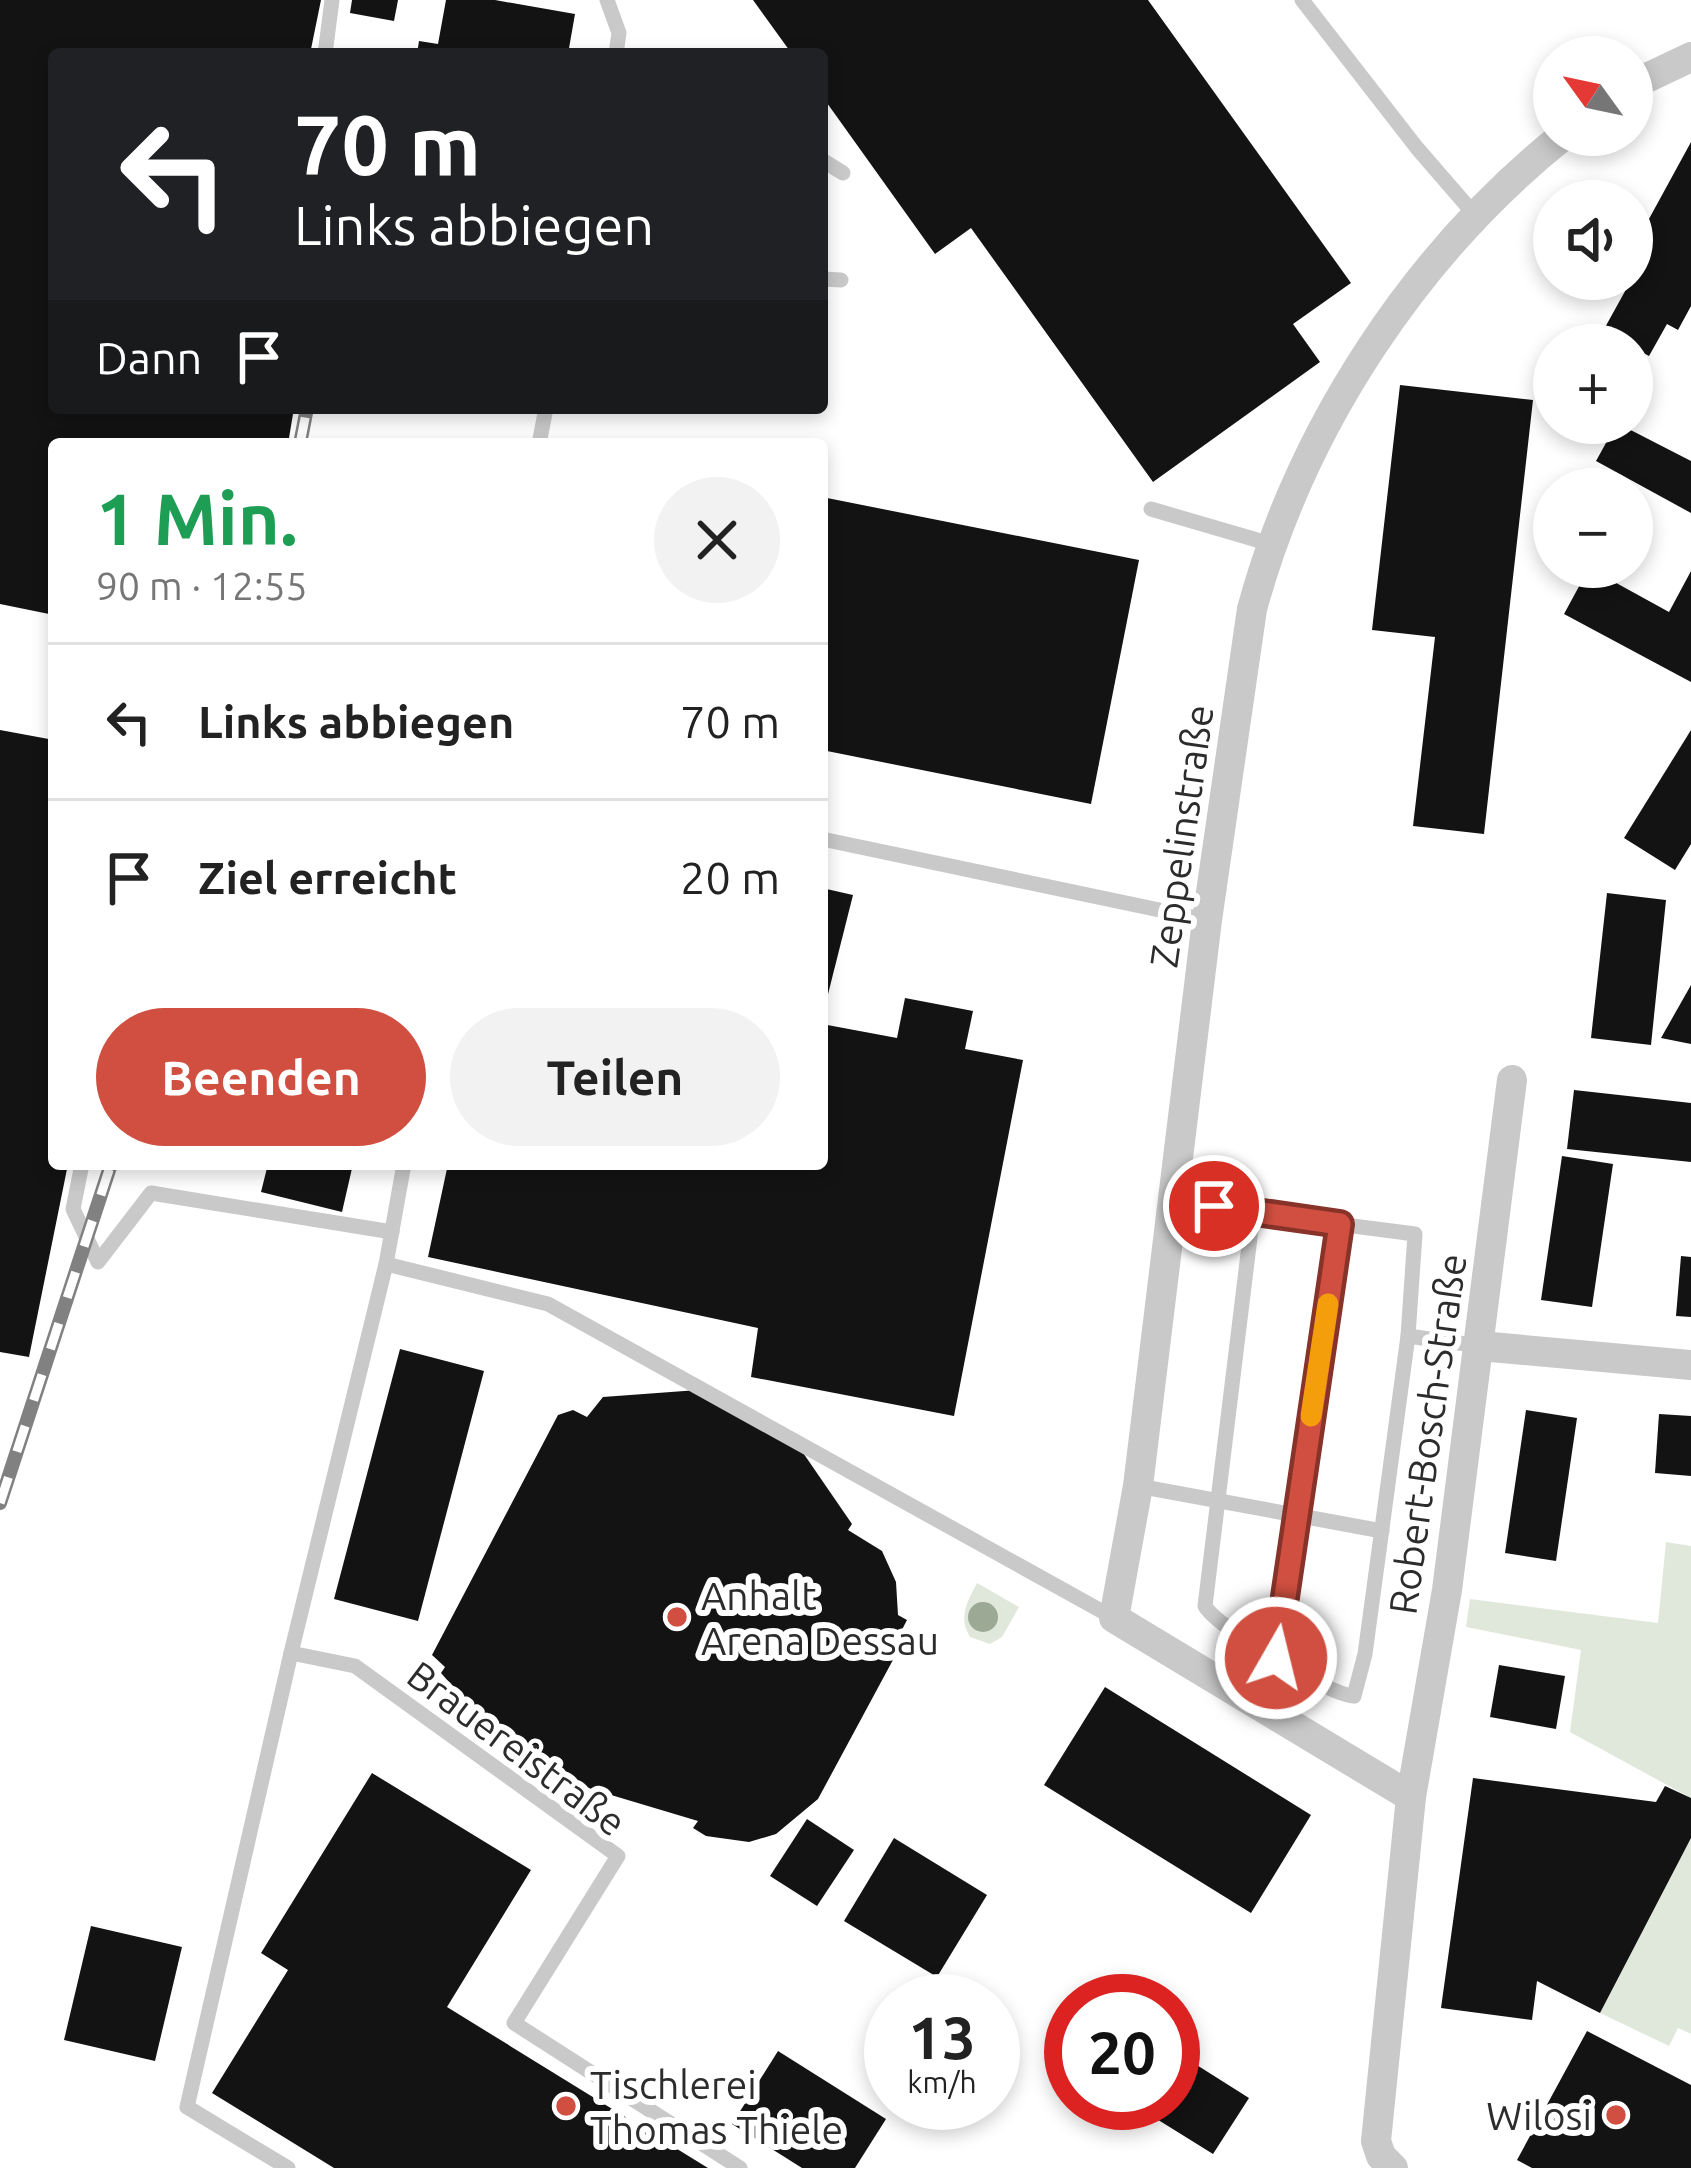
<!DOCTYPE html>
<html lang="de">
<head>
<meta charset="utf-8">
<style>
	:root { --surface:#fff; --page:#f2f2f2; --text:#222; --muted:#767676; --line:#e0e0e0; --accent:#d04f40 }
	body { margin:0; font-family:Ubuntu,sans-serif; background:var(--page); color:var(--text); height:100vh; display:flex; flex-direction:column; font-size:45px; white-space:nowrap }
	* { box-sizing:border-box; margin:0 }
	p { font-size:39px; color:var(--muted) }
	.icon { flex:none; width:66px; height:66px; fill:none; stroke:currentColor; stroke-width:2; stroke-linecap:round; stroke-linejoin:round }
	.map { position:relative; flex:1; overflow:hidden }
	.drawer { position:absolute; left:48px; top:438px; width:780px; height:732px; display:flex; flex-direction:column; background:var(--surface); border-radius:12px; box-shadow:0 6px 18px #0003 }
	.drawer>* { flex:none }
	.banner { position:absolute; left:48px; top:48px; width:780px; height:366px; border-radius:12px; box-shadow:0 6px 18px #0003; background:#202124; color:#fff; overflow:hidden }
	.needle { width:78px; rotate:303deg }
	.tools { position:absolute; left:1533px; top:36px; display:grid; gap:24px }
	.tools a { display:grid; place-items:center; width:120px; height:120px; border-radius:50%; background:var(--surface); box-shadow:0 6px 18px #0003; font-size:60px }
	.speed { position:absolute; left:864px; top:1974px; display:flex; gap:24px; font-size:60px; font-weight:700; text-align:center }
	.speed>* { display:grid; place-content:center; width:156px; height:156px; border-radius:50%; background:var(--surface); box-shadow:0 6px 18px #0003; line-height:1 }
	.speed small { font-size:30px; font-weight:400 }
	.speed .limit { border:18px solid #d22; background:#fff; color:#111 }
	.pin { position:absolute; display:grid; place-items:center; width:102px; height:102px; color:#fff; margin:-51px; border:6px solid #fff; border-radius:50%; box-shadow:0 3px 12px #0007 }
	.me { position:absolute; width:132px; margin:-66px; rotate:8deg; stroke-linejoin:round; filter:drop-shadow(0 0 9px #0008) }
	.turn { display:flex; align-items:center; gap:42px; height:252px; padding:0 48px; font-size:54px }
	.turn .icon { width:156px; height:156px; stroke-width:2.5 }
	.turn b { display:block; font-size:84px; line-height:102px }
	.then { display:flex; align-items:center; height:114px; padding:0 48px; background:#0003; gap:24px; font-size:45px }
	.round { display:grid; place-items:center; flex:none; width:126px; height:126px; border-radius:63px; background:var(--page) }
	.head { display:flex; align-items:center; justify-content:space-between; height:204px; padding:0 48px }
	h1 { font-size:72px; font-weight:700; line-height:90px; color:#1e9e55 }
	.button { display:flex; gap:24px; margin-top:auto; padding:24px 48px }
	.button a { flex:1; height:138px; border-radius:72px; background:var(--accent); color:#fff; font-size:48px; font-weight:700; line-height:138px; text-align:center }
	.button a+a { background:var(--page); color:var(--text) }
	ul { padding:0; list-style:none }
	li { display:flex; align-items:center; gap:36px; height:156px; padding:0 48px; border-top:3px solid var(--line) }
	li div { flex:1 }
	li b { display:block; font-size:45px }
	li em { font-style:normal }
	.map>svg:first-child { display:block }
	.green { fill:#dfe8da }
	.building { fill:#131313 }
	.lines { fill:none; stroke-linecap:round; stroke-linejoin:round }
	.service { stroke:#c9c9c9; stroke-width:15 }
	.minor { stroke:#c9c9c9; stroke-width:30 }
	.rail-casing { stroke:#818181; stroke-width:14 }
	.rail { stroke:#fff; stroke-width:9; stroke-dasharray:27; stroke-linecap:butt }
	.tree { fill:#9ba995 }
	.route-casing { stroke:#87332a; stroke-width:30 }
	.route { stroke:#d04f40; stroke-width:21 }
	.slow { stroke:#f59e0b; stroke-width:21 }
	.poi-dot { fill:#d04f40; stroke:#fff; stroke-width:4.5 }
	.labels { text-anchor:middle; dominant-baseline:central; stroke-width:12; stroke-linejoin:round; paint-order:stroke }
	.street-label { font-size:39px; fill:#2c2c2c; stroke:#fff }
	.poi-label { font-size:39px; fill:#2c2c2c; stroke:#fff; text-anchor:start }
</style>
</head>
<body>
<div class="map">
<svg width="1691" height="2168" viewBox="0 0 1691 2168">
	<rect width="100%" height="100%" fill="#fff"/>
	<g class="green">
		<polygon points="1666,1542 1691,1546 1691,1798 1570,1732 1581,1650 1466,1627 1470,1599 1658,1623"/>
		<path d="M 977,1583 L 1019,1607 L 1002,1637 L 990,1644 L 970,1637 C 958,1618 967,1602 977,1583 Z"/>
		<polygon points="1691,1838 1691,2034 1678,2028 1669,2046 1600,2013"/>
	</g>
	<g class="building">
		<polygon points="0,0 321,0 310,54 54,54 54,408 294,408 288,444 54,444 54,615 0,604"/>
		<polygon points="352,0 398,0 394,21 350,13"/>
		<polygon points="446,0 495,0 575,14 568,54 417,54 419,41 438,44"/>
		<polygon points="753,0 1148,0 1351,283 1293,324 1320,362 1153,482 971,228 935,254 822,96 822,54 792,54"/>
		<polygon points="1691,142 1691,306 1678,330 1667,324 1649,356 1603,331 1634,275 1632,250"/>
		<polygon points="1400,385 1533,400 1484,834 1413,826 1435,637 1372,630"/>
		<polygon points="1617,423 1691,461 1691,513 1596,461"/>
		<polygon points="822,497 1139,560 1091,804 822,750"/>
		<polygon points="1589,568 1669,612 1691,571 1691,682 1564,614"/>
		<polygon points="0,730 54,740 54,1164 68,1164 29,1357 0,1352"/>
		<polygon points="1691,730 1691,844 1675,870 1624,838"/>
		<polygon points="822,888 853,895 824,1010 822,1010"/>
		<polygon points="1607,893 1666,900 1651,1045 1591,1038"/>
		<polygon points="1691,985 1691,1044 1661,1038"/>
		<polygon points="905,998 973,1011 965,1049 1023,1060 954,1416 751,1377 758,1328 428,1257 448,1164 822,1164 822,1024 897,1038"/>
		<polygon points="1574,1090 1691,1103 1691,1162 1567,1149"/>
		<polygon points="1562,1156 1613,1164 1592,1307 1541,1300"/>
		<polygon points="268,1164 353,1164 342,1212 261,1192"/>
		<polygon points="1681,1256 1691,1257 1691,1317 1676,1316"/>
		<polygon points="400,1349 484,1371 418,1621 334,1599"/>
		<polygon points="698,1390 797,1444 852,1524 848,1530 882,1551 896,1582 898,1615 907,1620 889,1655 894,1658 818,1799 776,1834 749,1842 706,1836 693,1828 698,1821 591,1789 529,1756 483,1721 441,1673 445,1667 432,1655 558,1415 573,1410 587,1417 603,1397"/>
		<polygon points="1526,1410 1577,1418 1556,1561 1505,1553"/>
		<polygon points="1659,1414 1691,1416 1691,1476 1655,1473"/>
		<polygon points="1499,1665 1565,1676 1556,1729 1490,1717"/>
		<polygon points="1105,1687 1311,1815 1251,1913 1044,1785"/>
		<polygon points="372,1773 531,1870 447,2007 708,2168 334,2168 212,2093 288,1970 261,1953"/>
		<polygon points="1473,1778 1656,1802 1665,1786 1691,1798 1691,1838 1600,2013 1537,1981 1532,2020 1441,2008"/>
		<polygon points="807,1819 854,1850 817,1906 770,1876"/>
		<polygon points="894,1838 987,1895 937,1977 844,1921"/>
		<polygon points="91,1926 182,1947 155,2061 64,2040"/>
		<polygon points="1587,2031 1691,2085 1691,2168 1532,2168 1517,2160"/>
		<polygon points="1173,2050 1249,2098 1213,2154 1131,2103 1173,2103"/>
		<polygon points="778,2051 886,2119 855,2168 802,2168 732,2124"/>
	</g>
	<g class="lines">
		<g class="service">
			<polyline points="607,0 619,33 616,54"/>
			<polyline points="1302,0 1417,148 1475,215"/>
			<polyline points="325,54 332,0"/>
			<polyline points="822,160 843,173"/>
			<polyline points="822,279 841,280"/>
			<polyline points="539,444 546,408"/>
			<polyline points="1151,509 1274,545"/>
			<polyline points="822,839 1207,920"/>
			<polyline points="82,1164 73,1209 98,1262 151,1193 392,1232"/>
			<polyline points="1174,1200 1253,1213"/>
			<path d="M 1253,1213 L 1415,1234 L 1408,1336 L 1365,1654 L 1354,1696 C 1332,1697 1216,1627 1205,1606 Z"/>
			<polyline points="386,1264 548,1304 1114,1618"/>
			<polyline points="1408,1336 1480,1346"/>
			<polyline points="1138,1486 1382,1531"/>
			<polyline points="291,1653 355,1666 618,1856 514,2023 740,2168"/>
			<polyline points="1276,1658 1339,1224"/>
			<polyline points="288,2168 187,2107 291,1653 386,1264 404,1164"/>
		</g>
		<g class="minor">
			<polyline points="1632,85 1691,57"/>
			<polyline points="1480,1346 1691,1365"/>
			<polyline points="1411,1797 1447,1590 1512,1080"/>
			<path d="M 1393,2168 L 1381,2156 L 1376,2141 L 1411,1797 L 1114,1618 L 1138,1486 L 1207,920 L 1252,609 C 1302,426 1416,253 1564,135"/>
		</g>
		<g class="rail-casing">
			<g id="rail">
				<polyline points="300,444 307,408"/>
				<polyline points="0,1503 111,1164"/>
			</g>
		</g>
		<use href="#rail" class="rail"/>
	</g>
	<circle class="tree" cx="983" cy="1617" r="15"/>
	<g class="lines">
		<g class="route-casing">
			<polyline id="route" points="1214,1206 1340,1224 1276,1658"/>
		</g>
		<use href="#route" class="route"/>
		<polyline class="slow" points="1311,1416 1328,1304"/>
	</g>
	<g class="poi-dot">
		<circle cx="677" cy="1617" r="12"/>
		<circle cx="566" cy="2106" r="12"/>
		<circle cx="1616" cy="2115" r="12"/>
	</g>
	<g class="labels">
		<g class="street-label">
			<text transform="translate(1181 836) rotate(-82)">Zeppelinstraße</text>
			<text transform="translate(1427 1434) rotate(-82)">Robert-Bosch-Straße</text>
			<text transform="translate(517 1748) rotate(37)">Brauereistraße</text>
		</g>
		<g class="poi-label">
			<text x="701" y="1595">Anhalt<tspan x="701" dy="45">Arena Dessau</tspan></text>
			<text x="590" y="2084">Tischlerei<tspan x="590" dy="45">Thomas Thiele</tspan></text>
			<text x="1592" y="2115" text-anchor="end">Wilosi</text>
		</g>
	</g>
</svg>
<div class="tools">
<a><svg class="needle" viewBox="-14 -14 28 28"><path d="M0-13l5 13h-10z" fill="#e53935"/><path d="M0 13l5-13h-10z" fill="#767676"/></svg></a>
<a><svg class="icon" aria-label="sound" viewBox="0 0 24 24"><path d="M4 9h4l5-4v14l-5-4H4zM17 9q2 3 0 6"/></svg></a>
<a>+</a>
<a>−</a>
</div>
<div class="speed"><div>13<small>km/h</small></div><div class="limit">20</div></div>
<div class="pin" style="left:1214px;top:1206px;background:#d93025"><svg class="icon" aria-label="arrive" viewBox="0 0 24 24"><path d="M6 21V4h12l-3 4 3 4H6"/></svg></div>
<svg class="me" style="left:1276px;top:1658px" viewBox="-20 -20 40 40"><circle r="17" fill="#d04f40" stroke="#fff" stroke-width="3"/><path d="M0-11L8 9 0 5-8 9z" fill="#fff"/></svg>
<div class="banner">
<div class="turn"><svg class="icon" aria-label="left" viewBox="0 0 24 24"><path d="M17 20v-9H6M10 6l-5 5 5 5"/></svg><div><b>70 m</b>Links abbiegen</div></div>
<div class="then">Dann<svg class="icon" aria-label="arrive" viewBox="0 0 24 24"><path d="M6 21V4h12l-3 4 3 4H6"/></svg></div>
</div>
<section class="drawer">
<div class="head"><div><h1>1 Min.</h1><p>90 m · 12:55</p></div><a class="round"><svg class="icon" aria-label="close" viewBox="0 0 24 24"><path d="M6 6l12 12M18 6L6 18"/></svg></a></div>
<ul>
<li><svg class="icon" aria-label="left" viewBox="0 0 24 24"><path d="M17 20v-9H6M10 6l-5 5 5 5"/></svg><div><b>Links abbiegen</b></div><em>70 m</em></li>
<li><svg class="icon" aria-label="arrive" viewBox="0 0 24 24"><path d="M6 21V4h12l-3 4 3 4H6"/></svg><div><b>Ziel erreicht</b></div><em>20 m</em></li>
</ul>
<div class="button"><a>Beenden</a><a>Teilen</a></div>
</section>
</div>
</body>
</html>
